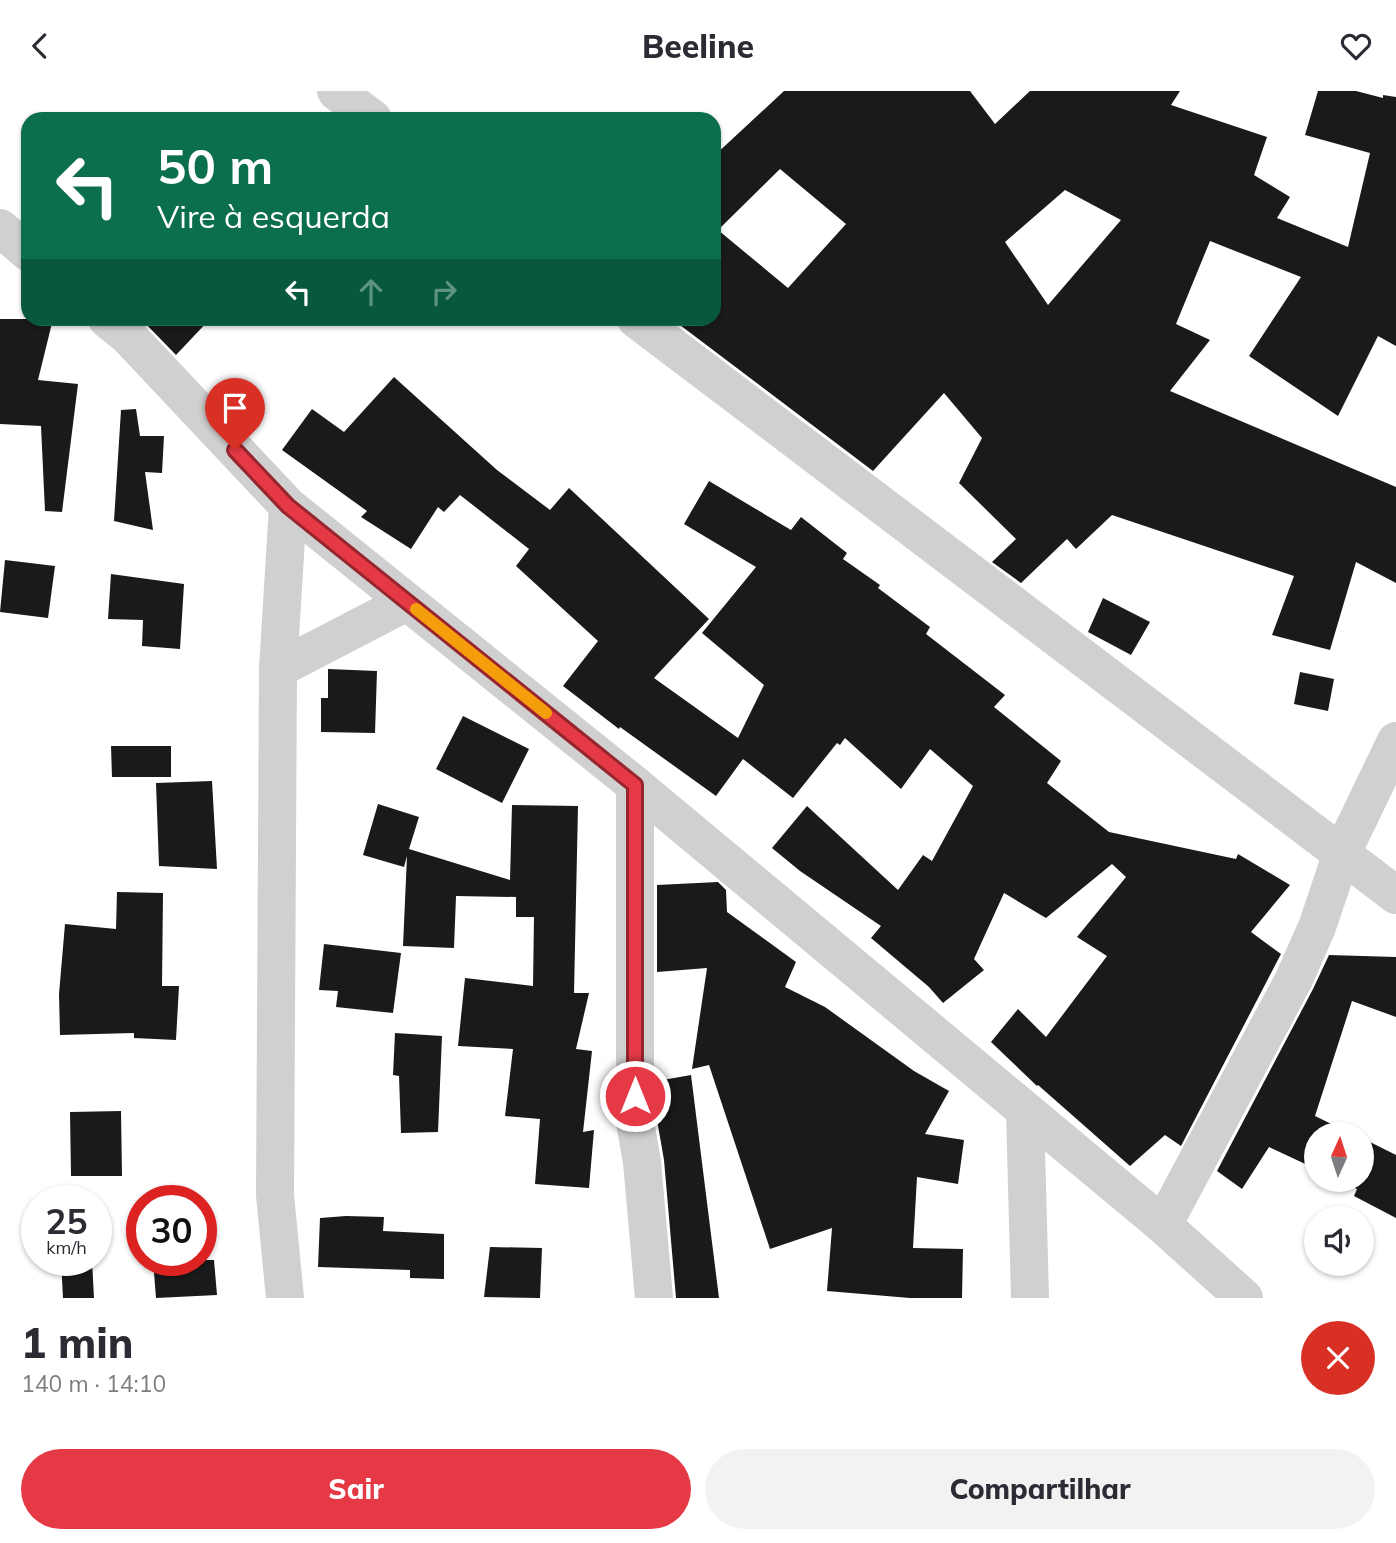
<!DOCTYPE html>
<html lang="pt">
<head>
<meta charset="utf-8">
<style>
	:root { --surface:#fff; --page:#f2f2f3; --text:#2b2b33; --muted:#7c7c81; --accent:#e63946 }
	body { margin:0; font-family:Mulish,sans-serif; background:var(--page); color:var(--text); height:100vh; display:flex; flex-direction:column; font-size:26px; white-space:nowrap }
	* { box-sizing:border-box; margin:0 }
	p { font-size:23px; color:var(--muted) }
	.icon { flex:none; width:38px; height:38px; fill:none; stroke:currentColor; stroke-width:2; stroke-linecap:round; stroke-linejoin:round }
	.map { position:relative; height:1207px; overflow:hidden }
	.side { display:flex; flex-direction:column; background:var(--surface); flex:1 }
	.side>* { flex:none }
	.top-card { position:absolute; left:21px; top:21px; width:700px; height:214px; border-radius:21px; box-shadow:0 2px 5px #0004; background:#0b6e4f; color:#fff; overflow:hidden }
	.needle { width:46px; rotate:3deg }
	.controls { position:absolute; left:1304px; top:1031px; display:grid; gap:14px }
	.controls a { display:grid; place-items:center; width:70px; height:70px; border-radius:50%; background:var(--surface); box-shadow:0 2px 5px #0004; font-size:35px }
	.speed { position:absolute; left:21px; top:1094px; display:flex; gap:14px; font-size:35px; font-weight:700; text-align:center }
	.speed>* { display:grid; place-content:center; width:91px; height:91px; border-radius:50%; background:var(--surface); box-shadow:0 2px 5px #0004; line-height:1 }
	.speed small { font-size:18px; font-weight:400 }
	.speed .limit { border:10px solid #d22; background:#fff; color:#111 }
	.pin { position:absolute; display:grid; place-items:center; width:60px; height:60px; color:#fff; margin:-72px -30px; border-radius:50% 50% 50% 0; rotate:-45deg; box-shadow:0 0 7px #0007 }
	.pin .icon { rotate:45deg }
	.me { position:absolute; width:77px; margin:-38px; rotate:0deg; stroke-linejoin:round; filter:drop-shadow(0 0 5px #0008) }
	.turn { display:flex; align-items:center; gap:24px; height:147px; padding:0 21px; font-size:32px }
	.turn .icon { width:91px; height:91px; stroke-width:2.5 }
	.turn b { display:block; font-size:49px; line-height:60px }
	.lanes { display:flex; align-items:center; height:66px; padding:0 21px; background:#0003; justify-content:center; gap:35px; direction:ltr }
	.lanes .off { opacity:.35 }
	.round { display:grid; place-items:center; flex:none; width:74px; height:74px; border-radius:37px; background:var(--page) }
	.head { display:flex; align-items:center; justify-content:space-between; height:119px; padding:0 21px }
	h1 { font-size:42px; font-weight:800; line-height:52px }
	.action { display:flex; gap:14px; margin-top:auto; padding:14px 21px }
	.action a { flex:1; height:80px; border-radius:42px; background:var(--accent); color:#fff; font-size:28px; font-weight:800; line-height:80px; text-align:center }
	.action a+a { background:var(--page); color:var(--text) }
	header { display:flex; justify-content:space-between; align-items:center; height:91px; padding:0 21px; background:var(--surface); font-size:32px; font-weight:800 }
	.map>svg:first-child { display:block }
	.building { fill:#1a1a1a; fill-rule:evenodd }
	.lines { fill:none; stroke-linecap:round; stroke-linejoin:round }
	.street { stroke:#d0d0d0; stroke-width:38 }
	.route-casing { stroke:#96252e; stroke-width:18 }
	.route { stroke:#e63946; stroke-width:12 }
	.slow { stroke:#f59e0b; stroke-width:12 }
</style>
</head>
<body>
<header><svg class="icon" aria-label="back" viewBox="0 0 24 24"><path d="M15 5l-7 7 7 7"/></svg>Beeline<svg class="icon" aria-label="heart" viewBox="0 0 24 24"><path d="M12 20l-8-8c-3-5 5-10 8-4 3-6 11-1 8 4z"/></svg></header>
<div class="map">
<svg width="1396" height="1207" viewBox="0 0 1396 1207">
	<rect width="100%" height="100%" fill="#fff"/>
	<g class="building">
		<path d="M 784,0 L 970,0 L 995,33 L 1030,0 L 1180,0 L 1171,14 L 1267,46 L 1254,84 L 1290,106 L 1277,127 L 1348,156 L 1370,62 L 1305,44 L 1318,0 L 1356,0 L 1383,7 L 1383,4 L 1396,6 L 1396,255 L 1378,245 L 1338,325 L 1249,265 L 1301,186 L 1210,150 L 1176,233 L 1210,249 L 1170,300 L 1396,396 L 1396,492 L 1356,471 L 1330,559 L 1272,544 L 1294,485 L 1112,424 L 1076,458 L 1067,448 L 1021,492 L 992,471 L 1016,448 L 959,392 L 982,347 L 944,302 L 873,380 L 672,228 L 714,228 L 714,65 ZM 780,78 L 846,133 L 788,197 L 718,139 ZM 1065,99 L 1121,129 L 1048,214 L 1005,151 Z"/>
		<polygon points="0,228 53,228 38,289 78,293 62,421 45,420 41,335 0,333"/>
		<polygon points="141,228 210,228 176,264"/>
		<polygon points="394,286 497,379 550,419 569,397 709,528 654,587 738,647 764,594 702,542 756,476 684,433 709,390 791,439 801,426 847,462 843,468 880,494 878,497 930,536 926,543 1005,604 994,616 1061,670 1047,692 1109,741 1236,768 1238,763 1290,794 1251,841 1281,863 1181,1055 1165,1044 1130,1075 1038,994 1037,995 991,951 1018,918 1046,946 1107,865 1077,846 1126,786 1112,773 1046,827 1004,802 974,868 984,879 943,912 929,896 871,847 881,835 800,780 772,757 807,715 898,799 923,764 932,770 973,695 930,658 901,698 845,647 840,654 837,652 793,707 743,668 716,705 620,636 619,638 563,595 598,550 516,475 529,458 460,404 444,421 438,416 411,458 361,426 367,420 282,359 312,318 344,341"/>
		<polygon points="136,318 140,345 164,345 162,382 145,381 153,439 114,430 121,319"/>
		<polygon points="5,469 55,475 48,527 0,521"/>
		<polygon points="111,483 184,493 180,558 142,555 143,529 108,528"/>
		<polygon points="1103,507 1150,531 1131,564 1088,541"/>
		<polygon points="328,578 377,580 375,642 321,641 321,607 328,607"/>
		<polygon points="1300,581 1334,588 1328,620 1294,613"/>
		<polygon points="463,625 529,658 502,712 436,678"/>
		<polygon points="111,655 171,655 171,686 112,686"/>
		<polygon points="212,690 217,778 159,775 156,692"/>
		<polygon points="378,713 419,726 409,758 510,789 512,714 578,715 574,902 589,902 576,958 592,960 583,1041 594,1039 589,1097 535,1093 540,1028 505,1025 513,958 458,955 465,887 533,895 534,826 516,826 516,806 456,805 454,857 403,855 407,765 404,776 363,764"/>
		<polygon points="718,791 726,799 727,821 796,871 785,896 825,916 914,980 949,1000 925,1043 964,1049 958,1093 917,1086 913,1157 963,1158 962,1207 910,1207 827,1200 832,1137 770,1158 709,974 692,978 707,877 657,881 657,794"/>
		<polygon points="117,801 163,802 162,895 179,895 176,949 134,947 134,942 60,944 59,903 65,833 116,838"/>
		<polygon points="324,853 401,862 393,922 336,916 338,900 319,899"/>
		<polygon points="1329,864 1396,866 1396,926 1352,910 1315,1025 1352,1043 1316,1043 1316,1078 1269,1056 1242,1098 1217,1080 1313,898"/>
		<polygon points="395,942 442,945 438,1041 401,1042 399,985 393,984"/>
		<polygon points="691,984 719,1207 676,1207 664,1069 657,1029 657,990"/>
		<polygon points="121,1020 122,1085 71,1085 70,1021"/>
		<polygon points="1362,1047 1396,1064 1396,1127 1354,1105 1357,1098 1338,1088 1362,1088"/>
		<polygon points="346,1125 384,1126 383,1140 444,1143 444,1188 410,1187 410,1179 318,1176 320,1127"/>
		<polygon points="490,1156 542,1157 540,1207 484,1206"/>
		<polygon points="61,1169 92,1169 94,1207 63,1207"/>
		<polygon points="153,1169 214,1169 217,1204 156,1207"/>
	</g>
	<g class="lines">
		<g class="street">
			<polyline points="336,0 373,28"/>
			<polyline points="0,137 28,161"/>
			<polyline points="107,228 128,245 288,415 635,694 1163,1134 1244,1207"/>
			<polyline points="636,228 1396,804"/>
			<polyline points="278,578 407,511"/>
			<polyline points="635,694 635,1031 642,1071 654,1207"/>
			<polyline points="1025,1020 1030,1207"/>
			<polyline points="1163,1134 1294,888 1317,836 1342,762 1396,650"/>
			<polyline points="285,1207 275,1104 278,578 288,415"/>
		</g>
	</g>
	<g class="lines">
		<g class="route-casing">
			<polyline id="route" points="235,359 288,415 635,694 635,1005"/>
		</g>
		<use href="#route" class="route"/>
		<polyline class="slow" points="416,518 546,622"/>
	</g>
</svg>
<div class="controls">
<a><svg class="needle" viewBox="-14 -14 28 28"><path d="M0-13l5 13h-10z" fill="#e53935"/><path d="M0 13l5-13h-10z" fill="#7c7c81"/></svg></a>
<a><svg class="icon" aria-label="sound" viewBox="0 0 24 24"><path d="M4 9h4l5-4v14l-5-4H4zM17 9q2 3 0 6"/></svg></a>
</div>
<div class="speed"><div>25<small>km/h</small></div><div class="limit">30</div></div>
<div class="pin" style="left:235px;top:359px;background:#d93025"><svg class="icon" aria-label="arrive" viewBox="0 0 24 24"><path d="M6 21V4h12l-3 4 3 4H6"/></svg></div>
<svg class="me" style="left:635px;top:1005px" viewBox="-20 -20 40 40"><circle r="17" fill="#e63946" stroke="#fff" stroke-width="3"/><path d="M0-11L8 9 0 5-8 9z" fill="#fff"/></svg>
<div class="top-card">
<div class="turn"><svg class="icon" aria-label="left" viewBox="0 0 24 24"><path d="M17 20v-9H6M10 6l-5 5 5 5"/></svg><div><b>50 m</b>Vire à esquerda</div></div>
<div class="lanes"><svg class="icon" aria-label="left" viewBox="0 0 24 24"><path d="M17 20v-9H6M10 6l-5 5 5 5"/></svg><svg class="icon off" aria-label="ahead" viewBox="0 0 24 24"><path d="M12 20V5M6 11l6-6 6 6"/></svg><svg class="icon off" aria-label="right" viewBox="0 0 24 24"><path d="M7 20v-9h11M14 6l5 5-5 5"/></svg></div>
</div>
</div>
<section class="side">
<div class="head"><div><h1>1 min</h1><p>140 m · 14:10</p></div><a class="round" style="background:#d93025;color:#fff"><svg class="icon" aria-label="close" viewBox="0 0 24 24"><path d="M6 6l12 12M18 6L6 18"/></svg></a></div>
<div class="action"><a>Sair</a><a>Compartilhar</a></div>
</section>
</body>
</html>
